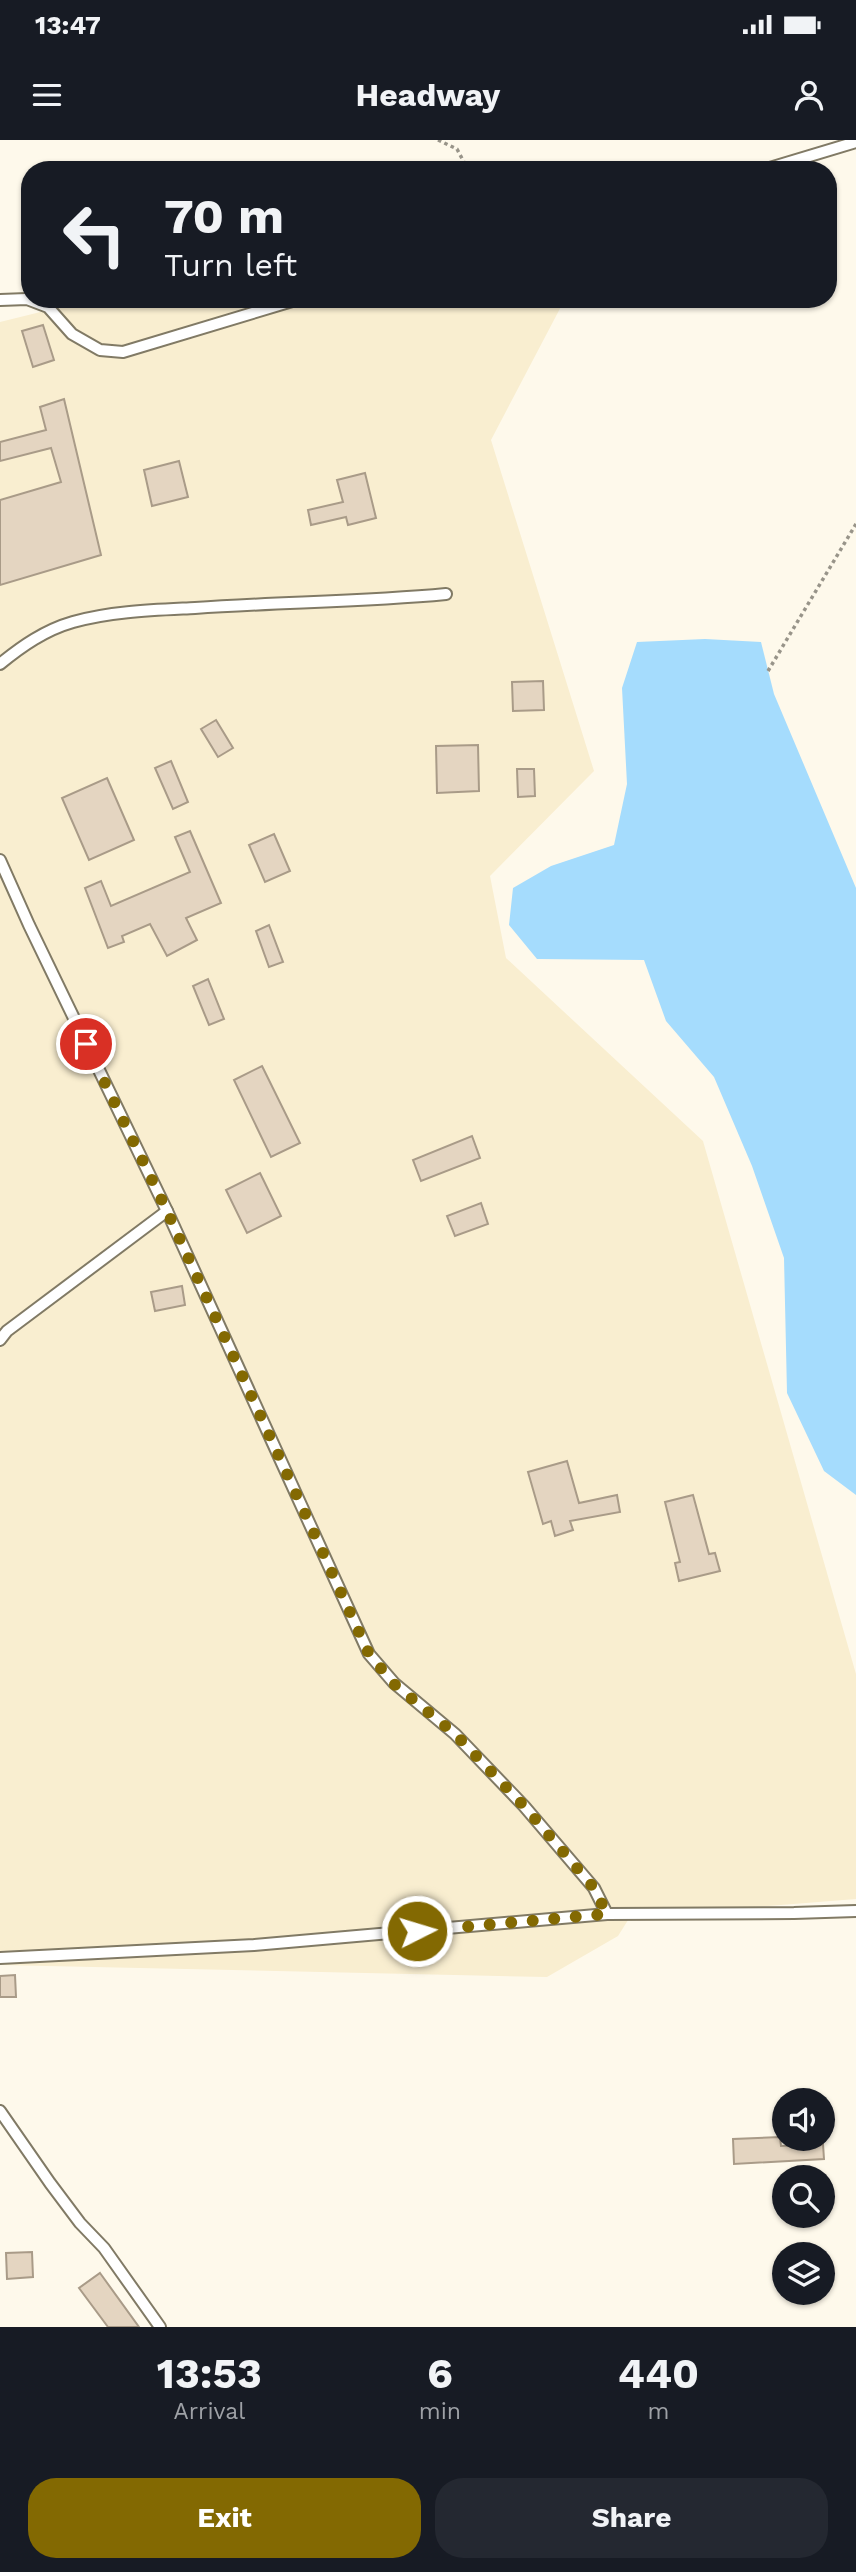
<!DOCTYPE html>
<html lang="en">
<head>
<meta charset="utf-8">
<style>
	:root { --surface:#171b24; --page:#242831; --text:#f1f3f6; --muted:#9ea1a6; --accent:#836902 }
	body { margin:0; font-family:"Work Sans",sans-serif; background:var(--page); color:var(--text); height:100vh; display:flex; flex-direction:column; font-size:26px; white-space:nowrap }
	* { box-sizing:border-box; margin:0 }
	p { font-size:23px; color:var(--muted) }
	.icon { flex:none; width:38px; height:38px; fill:none; stroke:currentColor; stroke-width:2; stroke-linecap:round; stroke-linejoin:round }
	.map { position:relative; height:2187px; overflow:hidden }
	.sheet { display:flex; flex-direction:column; background:var(--surface); flex:1 }
	.sheet>* { flex:none }
	.top-card { position:absolute; left:21px; top:21px; width:816px; height:147px; border-radius:28px; box-shadow:0 2px 5px #0004; background:#171b24; color:var(--text); overflow:hidden }
	.buttons { position:absolute; left:772px; top:1948px; display:grid; gap:14px }
	.buttons a { display:grid; place-items:center; width:63px; height:63px; border-radius:50%; background:var(--surface); box-shadow:0 2px 5px #0004; font-size:35px }
	.pin { position:absolute; display:grid; place-items:center; width:60px; height:60px; color:#fff; margin:-30px; border:4px solid #fff; border-radius:50%; box-shadow:0 2px 7px #0007 }
	.me { position:absolute; width:77px; margin:-38px; rotate:85deg; stroke-linejoin:round; filter:drop-shadow(0 0 5px #0008) }
	.turn { display:flex; align-items:center; gap:24px; height:147px; padding:0 28px; font-size:32px }
	.turn .icon { width:91px; height:91px; stroke-width:2.5 }
	.turn b { display:block; font-size:49px; line-height:60px }
	.eta { display:flex; justify-content:space-evenly; align-items:center; height:119px; text-align:center }
	.eta b { font-size:42px; font-weight:700; line-height:49px }
	.action { display:flex; gap:14px; margin-top:auto; padding:14px 28px }
	.action a { flex:1; height:80px; border-radius:28px; background:var(--accent); color:#fff; font-size:28px; font-weight:700; line-height:80px; text-align:center }
	.action a+a { background:var(--page); color:var(--text) }
	.status { display:flex; justify-content:space-between; align-items:center; height:49px; padding:0 35px; background:var(--surface); direction:ltr }
	.status svg { height:19px; fill:currentColor }
	header { display:flex; justify-content:space-between; align-items:center; height:91px; padding:0 28px; background:var(--surface); font-size:32px; font-weight:700 }
	.map>svg:first-child { display:block }
	.built { fill:#f9eed0 }
	.water { fill:#a5dcfd }
	.building { fill:#e4d5c1; stroke:#a99b88; stroke-width:2 }
	.lines { fill:none; stroke-linecap:round; stroke-linejoin:round }
	.service-casing { stroke:#817a65; stroke-width:14 }
	.path { stroke:#989489; stroke-width:3.5; stroke-dasharray:3.5 3.5; stroke-linecap:butt }
	.service { stroke:#fff; stroke-width:10 }
	.route { stroke:#836902; stroke-width:12; stroke-dasharray:0 21.6 }
</style>
</head>
<body>
<div class="status"><b>13:47</b><svg viewBox="0 0 49 12"><path d="M0 12V9h3v3zM5 12V6h3v6zM10 12V3h3v9zM15 12V0h3v12zM26 1h20v11H26zM47 4h2v5h-2z"/></svg></div>
<header><svg class="icon" aria-label="menu" viewBox="0 0 24 24"><path d="M4 6h16M4 12h16M4 18h16"/></svg>Headway<svg class="icon" aria-label="person" viewBox="0 0 24 24"><circle cx="12" cy="8" r="4"/><path d="M4 21q1-7 8-7t8 7"/></svg></header>
<div class="map">
<svg width="856" height="2187" viewBox="0 0 856 2187">
	<rect width="100%" height="100%" fill="#fef9eb"/>
	<polygon class="built" points="93,159 565,159 491,300 594,631 490,736 506,818 703,1001 856,1534 856,1759 630,1777 618,1796 547,1837 0,1825 0,182"/>
	<polygon class="water" points="705,499 761,502 774,554 856,748 856,1355 824,1331 787,1253 784,1118 752,1026 714,937 666,881 644,820 537,819 509,785 513,748 551,726 614,705 627,644 622,548 637,502"/>
	<g class="building">
		<polygon points="43,185 54,220 33,227 22,191"/>
		<polygon points="64,259 101,415 0,445 0,360 61,342 51,308 0,321 0,302 46,290 40,267"/>
		<polygon points="179,321 188,357 152,366 144,330"/>
		<polygon points="365,333 376,378 348,385 346,377 311,385 308,370 343,362 337,340"/>
		<polygon points="543,541 544,570 513,571 512,542"/>
		<polygon points="216,580 233,608 218,617 201,589"/>
		<polygon points="478,605 479,651 437,653 436,606"/>
		<polygon points="171,621 188,662 173,669 155,628"/>
		<polygon points="517,629 534,629 535,656 518,657"/>
		<polygon points="107,638 134,700 89,720 62,658"/>
		<polygon points="190,691 221,763 186,778 197,800 167,816 150,784 122,796 124,802 108,808 85,748 101,741 111,766 190,732 175,697"/>
		<polygon points="274,694 290,731 265,742 249,705"/>
		<polygon points="269,785 283,822 269,827 256,791"/>
		<polygon points="208,839 224,879 209,885 193,846"/>
		<polygon points="262,926 300,1003 271,1017 234,940"/>
		<polygon points="472,996 480,1018 421,1041 413,1020"/>
		<polygon points="260,1033 281,1076 247,1093 226,1050"/>
		<polygon points="481,1063 488,1084 455,1096 447,1076"/>
		<polygon points="182,1146 185,1165 155,1171 151,1152"/>
		<polygon points="567,1321 579,1363 617,1355 620,1372 570,1381 573,1390 555,1396 551,1381 543,1384 528,1332"/>
		<polygon points="693,1355 709,1414 715,1413 720,1431 679,1441 675,1423 680,1422 665,1362"/>
		<polygon points="15,1835 16,1857 0,1857 0,1836"/>
		<polygon points="780,1997 781,2006 823,2004 824,2019 734,2024 733,1999"/>
		<polygon points="32,2112 33,2137 7,2139 6,2113"/>
		<polygon points="100,2133 139,2187 108,2187 79,2148"/>
	</g>
	<g class="lines">
		<g class="service-casing">
			<g id="service">
				<polyline points="763,30 856,2"/>
				<polyline points="0,160 27,159 48,167 72,194 100,210 123,212 299,159"/>
				<path d="M 0,524 C 22,506 45,490 73,482 C 112,471 155,470 195,468 C 279,462 362,462 446,454"/>
				<polyline points="0,720 29,785 167,1071 369,1514 394,1543 455,1594 524,1666 594,1748 607,1774"/>
				<polyline points="0,1200 7,1191 167,1071"/>
				<polyline points="0,1818 254,1805 607,1774 794,1773 856,1771"/>
				<polyline points="0,1971 50,2043 80,2083 104,2108 160,2187"/>
			</g>
		</g>
		<g class="path">
			<polyline points="438,0 457,9 468,30"/>
			<polyline points="768,531 856,384"/>
		</g>
		<use href="#service" class="service"/>
	</g>
	<g class="lines">
		<polyline class="route" points="86,904 167,1071 369,1514 394,1544 455,1594 524,1666 594,1748 607,1774 417,1791"/>
	</g>
</svg>
<div class="buttons">
<a><svg class="icon" aria-label="sound" viewBox="0 0 24 24"><path d="M4 9h4l5-4v14l-5-4H4zM17 9q2 3 0 6"/></svg></a>
<a><svg class="icon" aria-label="search" viewBox="0 0 24 24"><circle cx="10" cy="10" r="6"/><path d="M15 15l6 6"/></svg></a>
<a><svg class="icon" aria-label="layers" viewBox="0 0 24 24"><path d="M12 4l9 5-9 5-9-5zM3 14l9 5 9-5"/></svg></a>
</div>
<div class="pin" style="left:86px;top:904px;background:#d93025"><svg class="icon" aria-label="arrive" viewBox="0 0 24 24"><path d="M6 21V4h12l-3 4 3 4H6"/></svg></div>
<svg class="me" style="left:417px;top:1791px" viewBox="-20 -20 40 40"><circle r="17" fill="#836902" stroke="#fff" stroke-width="3"/><path d="M0-11L8 9 0 5-8 9z" fill="#fff"/></svg>
<div class="top-card">
<div class="turn"><svg class="icon" aria-label="left" viewBox="0 0 24 24"><path d="M17 20v-9H6M10 6l-5 5 5 5"/></svg><div><b>70 m</b>Turn left</div></div>
</div>
</div>
<section class="sheet">
<div class="eta">
<div><b>13:53</b><p>Arrival</p></div>
<div><b>6</b><p>min</p></div>
<div><b>440</b><p>m</p></div>
</div>
<div class="action"><a>Exit</a><a>Share</a></div>
</section>
</body>
</html>
